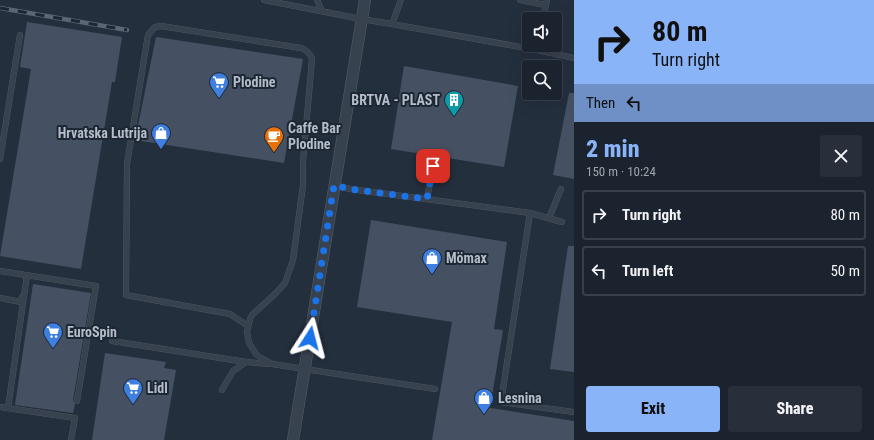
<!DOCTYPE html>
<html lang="en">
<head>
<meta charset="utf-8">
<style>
	:root { --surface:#1b232e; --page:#282f3a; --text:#f1f3f6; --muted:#a0a4aa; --line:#39404a; --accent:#8ab4f8 }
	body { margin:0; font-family:"Roboto Condensed",sans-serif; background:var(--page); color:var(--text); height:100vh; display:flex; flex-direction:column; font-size:15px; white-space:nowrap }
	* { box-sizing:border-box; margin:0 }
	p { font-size:13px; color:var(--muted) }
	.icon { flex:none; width:22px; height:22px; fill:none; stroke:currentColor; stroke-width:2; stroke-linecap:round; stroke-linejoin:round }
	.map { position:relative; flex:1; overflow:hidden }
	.details { display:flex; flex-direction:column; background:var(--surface); width:300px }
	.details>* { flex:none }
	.hud { background:#8ab4f8; color:#111; overflow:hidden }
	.buttons { position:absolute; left:522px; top:12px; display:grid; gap:8px }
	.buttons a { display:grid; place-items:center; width:40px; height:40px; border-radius:4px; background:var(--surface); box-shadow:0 4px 16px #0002,0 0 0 1px var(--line); font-size:20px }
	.pin { position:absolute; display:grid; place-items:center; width:34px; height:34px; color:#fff; margin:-17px; border-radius:8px; box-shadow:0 2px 6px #0006 }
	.me { position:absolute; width:44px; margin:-22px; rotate:9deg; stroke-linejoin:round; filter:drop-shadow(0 0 3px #0008) }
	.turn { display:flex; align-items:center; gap:14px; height:84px; padding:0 12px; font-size:18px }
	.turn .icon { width:52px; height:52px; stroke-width:2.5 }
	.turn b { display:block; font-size:28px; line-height:34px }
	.then { display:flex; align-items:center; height:38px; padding:0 12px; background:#0003; gap:8px; font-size:15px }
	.round { display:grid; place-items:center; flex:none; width:42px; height:42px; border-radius:4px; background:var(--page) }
	.headline { display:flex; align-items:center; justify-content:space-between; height:68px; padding:0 12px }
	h1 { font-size:24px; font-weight:800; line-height:30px; color:var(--accent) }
	.action { display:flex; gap:8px; margin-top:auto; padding:8px 12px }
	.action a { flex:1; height:46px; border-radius:4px; background:var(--accent); color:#111; font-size:16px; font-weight:800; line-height:46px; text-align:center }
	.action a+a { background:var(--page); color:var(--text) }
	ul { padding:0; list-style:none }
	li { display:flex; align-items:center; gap:12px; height:50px; margin:0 8px 6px; padding:0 4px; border:2px solid var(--line); border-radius:4px }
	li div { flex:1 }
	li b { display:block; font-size:15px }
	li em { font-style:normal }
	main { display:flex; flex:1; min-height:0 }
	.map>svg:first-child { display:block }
	.building { fill:#455162 }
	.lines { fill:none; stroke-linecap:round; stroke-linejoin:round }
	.service-casing { stroke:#565f6c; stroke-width:6 }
	.minor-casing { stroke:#565f6c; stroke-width:12 }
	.service { stroke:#38414e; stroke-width:5.5 }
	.minor { stroke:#38414e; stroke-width:11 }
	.rail-casing { stroke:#5a6575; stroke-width:4.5 }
	.rail { stroke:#1d2633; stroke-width:3; stroke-dasharray:9; stroke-linecap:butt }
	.route { stroke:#1a73e8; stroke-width:7; stroke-dasharray:0 12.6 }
	.labels { text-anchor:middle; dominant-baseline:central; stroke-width:4; stroke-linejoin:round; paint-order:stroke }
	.poi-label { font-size:14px; font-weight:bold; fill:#b4bcc9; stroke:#1d2633; text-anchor:start }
</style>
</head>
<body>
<main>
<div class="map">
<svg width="574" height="440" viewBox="0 0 574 440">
	<rect width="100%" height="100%" fill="#242f3e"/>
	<g class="building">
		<polygon points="27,22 122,37 115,82 112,82 81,269 0,256 31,69 20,67"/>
		<polygon points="156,37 303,59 284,163 135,140"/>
		<polygon points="404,66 518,86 504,167 391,149"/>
		<polygon points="569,93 574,93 574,179 553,175"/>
		<polygon points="371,220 507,242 494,329 503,330 490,408 574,421 574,440 432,440 452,322 357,307"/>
		<polygon points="568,246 574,246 574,372 550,369"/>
		<polygon points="33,284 91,293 73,400 75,404 73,413 15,405"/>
		<polygon points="105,353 166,362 164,368 176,370 164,440 92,440"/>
	</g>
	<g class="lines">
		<g class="service-casing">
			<g id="service">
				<polyline points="264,0 361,19 386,23 537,50 574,58"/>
				<polyline points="317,0 322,11"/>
				<polyline points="520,0 546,5"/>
				<polyline points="543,19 547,0"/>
				<polyline points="392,24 401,0"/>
				<polyline points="0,159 20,35"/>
				<polyline points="334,185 350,189 530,213 562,222"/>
				<polyline points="427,199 433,166"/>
				<polyline points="530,213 501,402 574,412"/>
				<polyline points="549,218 561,189"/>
				<polyline points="0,271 96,286 77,401"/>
				<polyline points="0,298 21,302 22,297"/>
				<path d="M 248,326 L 230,314 L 126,295 L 127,164 L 148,35 L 155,27 L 161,26 L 301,48 C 307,50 310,53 312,59 L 303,162 L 303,185 L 293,260 L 285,283 L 275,294 L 252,315 L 250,319 L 247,332 L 249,343 L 256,354 L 261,358 L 272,364 L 435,389"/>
				<polyline points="112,341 246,362 270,364"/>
				<polyline points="222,390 233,371 246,362"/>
				<polyline points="0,407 75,418 71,440"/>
				<polyline points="8,408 27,275"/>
			</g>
		</g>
		<g class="minor-casing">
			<polyline id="minor" points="293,440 365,0"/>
		</g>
		<use href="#service" class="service"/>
		<use href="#minor" class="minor"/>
		<g class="rail-casing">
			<polyline id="rail" points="0,8 127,30"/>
		</g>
		<use href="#rail" class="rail"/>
	</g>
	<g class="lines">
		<polyline class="route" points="310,338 334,185 350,189 427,199 433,166"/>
	</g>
	<defs>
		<g id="supermarket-pin" transform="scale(1)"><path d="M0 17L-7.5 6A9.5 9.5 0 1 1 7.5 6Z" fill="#3f7fe0" stroke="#1d2633"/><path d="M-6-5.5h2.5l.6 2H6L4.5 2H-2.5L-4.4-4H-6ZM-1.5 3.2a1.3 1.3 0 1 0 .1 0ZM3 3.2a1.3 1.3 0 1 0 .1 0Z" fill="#fff"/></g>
		<g id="building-pin" transform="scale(1)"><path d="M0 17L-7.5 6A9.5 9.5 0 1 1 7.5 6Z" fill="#0f9aa8" stroke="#1d2633"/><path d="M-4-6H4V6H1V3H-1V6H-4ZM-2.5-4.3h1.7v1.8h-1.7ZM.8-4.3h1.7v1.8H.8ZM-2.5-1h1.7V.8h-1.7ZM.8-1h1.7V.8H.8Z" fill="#fff"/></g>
		<g id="shop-pin" transform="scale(1)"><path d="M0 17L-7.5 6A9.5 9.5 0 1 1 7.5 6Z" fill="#3f7fe0" stroke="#1d2633"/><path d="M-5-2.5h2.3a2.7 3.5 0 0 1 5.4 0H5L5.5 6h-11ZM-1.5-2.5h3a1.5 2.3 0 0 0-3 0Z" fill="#fff"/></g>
		<g id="cafe-pin" transform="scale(1)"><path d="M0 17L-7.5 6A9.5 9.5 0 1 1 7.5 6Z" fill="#e8710a" stroke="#1d2633"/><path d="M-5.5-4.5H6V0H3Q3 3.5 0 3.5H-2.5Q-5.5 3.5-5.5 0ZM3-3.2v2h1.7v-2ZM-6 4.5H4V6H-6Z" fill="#fff"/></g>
	</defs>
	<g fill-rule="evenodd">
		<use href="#supermarket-pin" x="219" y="82"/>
		<use href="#building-pin" x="454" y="100"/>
		<use href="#shop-pin" x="161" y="133"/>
		<use href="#cafe-pin" x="274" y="136"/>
		<use href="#shop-pin" x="432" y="258"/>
		<use href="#supermarket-pin" x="53" y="332"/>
		<use href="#supermarket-pin" x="133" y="388"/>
		<use href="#shop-pin" x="484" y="398"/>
	</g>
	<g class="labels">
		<g class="poi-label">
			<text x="233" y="82">Plodine</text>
			<text x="440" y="100" text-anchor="end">BRTVA - PLAST</text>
			<text x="288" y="128">Caffe Bar<tspan x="288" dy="16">Plodine</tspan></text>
			<text x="147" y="133" text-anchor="end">Hrvatska Lutrija</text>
			<text x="446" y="258">Mömax</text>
			<text x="67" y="332">EuroSpin</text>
			<text x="147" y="388">Lidl</text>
			<text x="498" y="398">Lesnina</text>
		</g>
	</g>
</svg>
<div class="buttons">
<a><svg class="icon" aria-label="sound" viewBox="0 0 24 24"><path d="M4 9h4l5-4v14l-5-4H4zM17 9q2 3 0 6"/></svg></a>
<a><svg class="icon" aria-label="search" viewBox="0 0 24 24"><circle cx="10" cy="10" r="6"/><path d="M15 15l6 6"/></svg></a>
</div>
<div class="pin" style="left:433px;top:166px;background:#d93025"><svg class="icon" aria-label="arrive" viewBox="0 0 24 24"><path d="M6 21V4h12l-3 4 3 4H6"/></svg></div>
<svg class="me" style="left:310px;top:338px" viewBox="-20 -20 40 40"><path d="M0-17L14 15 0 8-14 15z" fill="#1a73e8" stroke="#fff" stroke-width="4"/></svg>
</div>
<section class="details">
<div class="hud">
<div class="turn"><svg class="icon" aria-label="right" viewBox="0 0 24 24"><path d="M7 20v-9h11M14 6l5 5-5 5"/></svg><div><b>80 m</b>Turn right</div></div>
<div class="then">Then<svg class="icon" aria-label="left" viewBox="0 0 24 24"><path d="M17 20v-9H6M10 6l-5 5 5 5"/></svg></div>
</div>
<div class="headline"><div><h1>2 min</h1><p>150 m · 10:24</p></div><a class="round"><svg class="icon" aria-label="close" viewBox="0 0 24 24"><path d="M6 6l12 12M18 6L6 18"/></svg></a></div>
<ul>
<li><svg class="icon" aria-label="right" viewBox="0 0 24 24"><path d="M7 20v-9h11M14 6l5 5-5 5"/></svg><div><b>Turn right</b></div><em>80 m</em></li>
<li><svg class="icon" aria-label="left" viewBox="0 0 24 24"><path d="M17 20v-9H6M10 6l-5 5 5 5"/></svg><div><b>Turn left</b></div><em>50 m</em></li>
</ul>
<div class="action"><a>Exit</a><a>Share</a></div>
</section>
</main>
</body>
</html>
